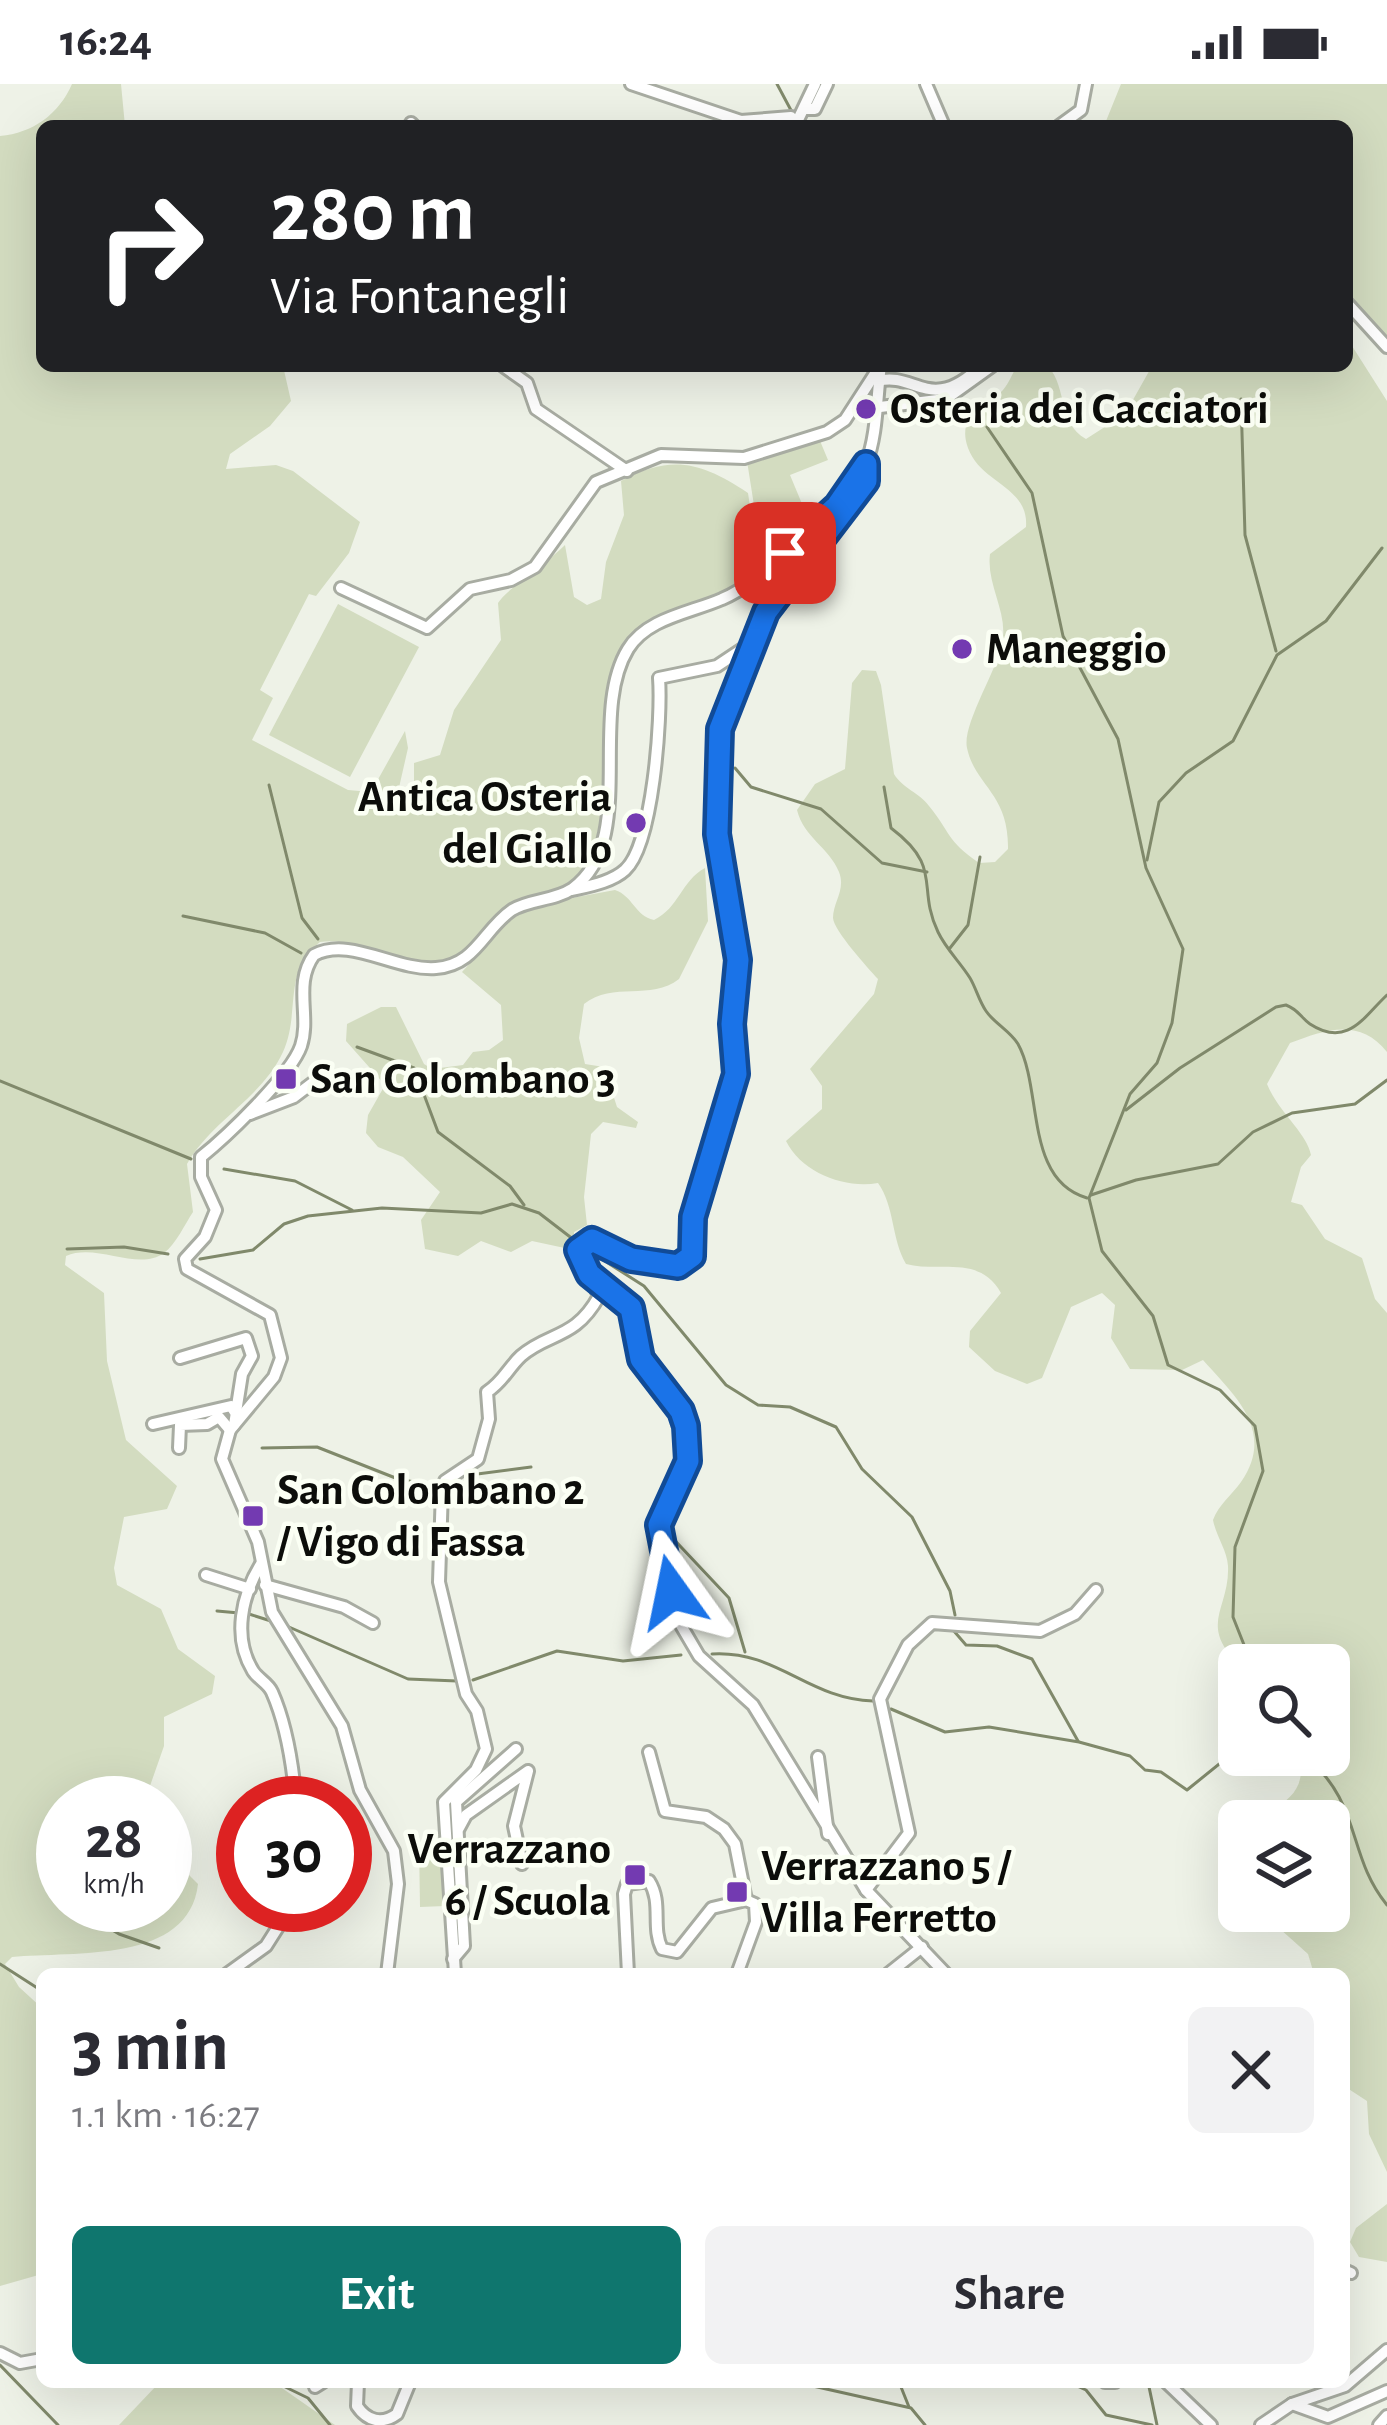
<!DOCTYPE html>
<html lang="en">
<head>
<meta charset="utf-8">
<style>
	:root { --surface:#fff; --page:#f2f2f3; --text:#2b2b33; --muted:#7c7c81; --accent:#0f766e }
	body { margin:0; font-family:"Alegreya Sans",sans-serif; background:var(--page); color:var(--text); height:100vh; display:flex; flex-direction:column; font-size:45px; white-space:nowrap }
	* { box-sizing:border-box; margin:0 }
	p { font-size:39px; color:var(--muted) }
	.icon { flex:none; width:66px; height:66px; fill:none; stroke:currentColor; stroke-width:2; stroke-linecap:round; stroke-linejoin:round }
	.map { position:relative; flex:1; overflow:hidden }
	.panel { position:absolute; left:36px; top:1884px; width:1314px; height:420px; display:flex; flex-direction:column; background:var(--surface); border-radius:18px; box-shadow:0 12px 48px #0002 }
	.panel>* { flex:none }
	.banner { position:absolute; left:36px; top:36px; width:1317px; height:252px; border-radius:18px; box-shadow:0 12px 48px #0002; background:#202124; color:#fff; overflow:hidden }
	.controls { position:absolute; left:1218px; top:1560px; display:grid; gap:24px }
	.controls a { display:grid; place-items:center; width:132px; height:132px; border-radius:18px; background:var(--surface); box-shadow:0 12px 48px #0002; font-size:60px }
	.speed { position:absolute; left:36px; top:1692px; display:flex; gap:24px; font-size:60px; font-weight:700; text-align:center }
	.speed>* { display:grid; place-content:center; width:156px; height:156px; border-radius:50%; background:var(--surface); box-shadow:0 12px 48px #0002; line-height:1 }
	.speed small { font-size:30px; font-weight:400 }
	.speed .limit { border:18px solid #d22; background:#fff; color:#111 }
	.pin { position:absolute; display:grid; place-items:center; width:102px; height:102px; color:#fff; margin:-51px; border-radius:24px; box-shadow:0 6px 18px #0006 }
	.me { position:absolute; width:132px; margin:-66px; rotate:348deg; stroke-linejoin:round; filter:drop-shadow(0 0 9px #0008) }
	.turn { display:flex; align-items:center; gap:42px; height:252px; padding:0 36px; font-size:54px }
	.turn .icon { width:156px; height:156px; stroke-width:2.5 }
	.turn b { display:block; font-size:84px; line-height:102px }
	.round { display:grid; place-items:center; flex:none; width:126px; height:126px; border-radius:18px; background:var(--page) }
	.head { display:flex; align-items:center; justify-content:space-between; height:204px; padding:0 36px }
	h1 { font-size:72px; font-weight:600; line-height:90px }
	.cta { display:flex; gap:24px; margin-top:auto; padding:24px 36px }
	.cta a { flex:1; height:138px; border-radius:18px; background:var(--accent); color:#fff; font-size:48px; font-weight:600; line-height:138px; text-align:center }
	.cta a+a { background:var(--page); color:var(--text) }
	.status { display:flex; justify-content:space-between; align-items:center; height:84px; padding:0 60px; background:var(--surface); direction:ltr }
	.status svg { height:33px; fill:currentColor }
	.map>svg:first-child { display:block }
	.green { fill:#d3dcc0 }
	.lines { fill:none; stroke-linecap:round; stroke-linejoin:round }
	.stream { stroke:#80896b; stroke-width:3 }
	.minor-casing { stroke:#a8aca2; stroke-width:16 }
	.minor { stroke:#fff; stroke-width:10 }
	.route-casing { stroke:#114b97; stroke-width:30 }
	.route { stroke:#1a73e8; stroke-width:21 }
	.poi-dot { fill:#733ab1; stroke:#fbfff4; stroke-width:4.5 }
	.labels { text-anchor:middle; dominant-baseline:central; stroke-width:9; stroke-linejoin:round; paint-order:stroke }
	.poi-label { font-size:45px; font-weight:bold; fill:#0c0d0a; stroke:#fbfff4; text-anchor:start }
</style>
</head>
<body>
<div class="status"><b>16:24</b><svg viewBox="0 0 49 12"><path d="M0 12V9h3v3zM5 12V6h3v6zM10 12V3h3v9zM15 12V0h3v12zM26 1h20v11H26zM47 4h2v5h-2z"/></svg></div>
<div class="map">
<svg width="1387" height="2341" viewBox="0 0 1387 2341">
	<rect width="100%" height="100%" fill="#eef2e7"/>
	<g class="green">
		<path d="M 72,0 L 121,0 L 125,42 L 42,42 L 42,282 L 283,282 L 291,317 L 270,342 L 230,370 L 226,385 L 276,381 L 293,387 L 360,438 L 349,469 L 316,512 L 309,510 L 260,606 L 273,614 L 252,656 L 348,706 L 371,708 L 405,647 L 408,664 L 398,708 L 403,716 L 414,703 L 414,679 L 440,671 L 454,626 L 501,556 L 498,519 C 507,505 548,478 565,461 L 574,513 L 587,521 L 601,515 L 606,478 L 624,431 L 621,397 C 672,370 701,378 748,409 L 755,457 L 769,463 L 770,469 C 752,486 735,504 712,514 C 679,529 638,530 619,566 C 587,625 623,755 574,795 C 556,810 527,810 506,822 C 483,836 473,868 446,877 C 410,887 363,852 320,858 C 282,887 301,928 283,968 C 261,1015 212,1036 187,1080 L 193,1128 C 185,1140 176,1160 164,1169 C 138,1188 96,1158 66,1172 L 65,1181 L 104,1209 L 107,1277 L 126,1356 L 177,1402 L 167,1425 L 124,1433 L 114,1484 L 117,1501 L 161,1525 L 178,1565 L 215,1592 L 212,1610 L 164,1633 L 164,1662 L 144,1719 L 63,1719 L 63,1821 L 165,1821 L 165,1767 L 198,1800 C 189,1880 74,1867 12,1873 L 5,1880 L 19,1903 L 42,1924 L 42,2190 L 0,2202 L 0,52 C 33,49 59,30 72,0 Z"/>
		<polygon points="1121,0 1387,0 1387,256 1347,212 1347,42 1104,42"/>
		<path d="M 1347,254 L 1387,317 L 1387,968 C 1360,934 1327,945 1290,959 L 1267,1000 C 1279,1029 1307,1049 1311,1071 L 1301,1083 L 1291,1118 L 1302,1121 L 1325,1155 L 1362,1174 L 1375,1215 L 1387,1229 L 1387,2088 L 1369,2050 L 1367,2017 L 1344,2002 L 1344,1890 L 1314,1890 L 1308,1870 L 1270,1836 L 1269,1827 L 1329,1827 L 1329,1737 L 1253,1737 C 1282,1721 1310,1708 1298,1671 L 1329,1671 L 1329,1581 L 1240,1581 C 1197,1541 1230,1525 1228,1482 C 1227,1466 1216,1452 1213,1436 C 1219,1420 1231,1412 1241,1398 C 1276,1347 1235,1312 1203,1276 L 1182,1286 L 1130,1285 L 1111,1254 L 1115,1221 L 1102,1209 L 1071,1223 L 1042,1294 L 1027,1300 L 995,1287 L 969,1263 L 970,1247 L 1001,1209 C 979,1170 940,1189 906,1180 C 891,1154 895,1123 878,1099 C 845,1105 802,1089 786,1057 L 822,1025 L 822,1002 L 810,985 L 874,910 L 878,895 C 868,884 834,847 833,834 C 833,818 846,806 839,788 C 829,763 804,754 797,726 L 815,700 L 845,685 L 852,599 L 862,586 L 876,587 L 881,601 L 894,690 C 903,705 919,708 929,722 C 951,749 946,756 979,779 L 995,778 L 1008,765 C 1009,709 975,702 967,664 C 962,641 996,588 1002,560 C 1009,529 986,501 990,470 L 1026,443 C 1029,402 981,400 968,364 C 956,330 985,325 1003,306 C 1009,299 1012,290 1017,282 L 1048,282 C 1068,305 1057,338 1086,355 L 1125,330 L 1152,282 L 1347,282 Z"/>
		<polygon points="818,352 828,376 790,391 810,439 759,453 747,377"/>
		<polygon points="338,520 419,563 350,693 269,651"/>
		<path d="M 705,784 L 708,837 L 679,895 C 651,917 613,897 584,920 L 579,954 L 585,980 L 604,983 L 617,1023 L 638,1038 L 636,1044 L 603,1038 L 591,1050 L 584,1113 L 587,1141 L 574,1148 L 574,1166 L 532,1157 L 511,1168 L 481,1157 L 458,1172 L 425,1165 L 421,1136 L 440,1108 L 403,1073 L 378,1063 L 366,1049 L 368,1031 L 385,1001 L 346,957 L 347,940 L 381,923 L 396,923 L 424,980 L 432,985 L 463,981 L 473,968 L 489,966 L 503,956 L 501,921 L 462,888 L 511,834 L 545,819 L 615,806 C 633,812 635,832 654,836 C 679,824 681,797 705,784 Z"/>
		<polygon points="419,1759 444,1759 445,1822 420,1823"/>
		<polygon points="1387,2120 1387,2178 1359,2173 1350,2158 1356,2144"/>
		<polygon points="208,2298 279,2302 335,2341 119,2341 158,2300"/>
	</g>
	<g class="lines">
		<g class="stream">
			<polyline points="777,0 793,30"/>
			<polyline points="1241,315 1245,451 1276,567"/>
			<polyline points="987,343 1032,409 1063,552 1118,655 1146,784 1183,865 1172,939 1157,979 1130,1010 1089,1114 1102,1167 1153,1232 1168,1281 1220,1306 1255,1342 1263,1387 1235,1463 1233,1533 1252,1581"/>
			<polyline points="735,684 751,703 821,725 882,779 927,788"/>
			<polyline points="269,701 302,834 318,855"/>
			<path d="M 884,703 L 891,744 C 944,784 916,802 938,848 C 946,865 960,878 970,894 C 976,904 979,917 986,927 C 994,939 1010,947 1018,960 C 1043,1005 1024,1096 1087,1114"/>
			<polyline points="1147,776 1159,718 1186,689 1233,657 1277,571 1326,537 1382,464"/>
			<polyline points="183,832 265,849 301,869"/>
			<polyline points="950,864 968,841 980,773"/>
			<polyline points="357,963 414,984 438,1048 510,1102 524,1121"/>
			<polyline points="0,997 191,1075"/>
			<path d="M 1126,1026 L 1180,984 L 1276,923 L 1286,921 C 1299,926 1300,933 1310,940 C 1348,965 1365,931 1387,911"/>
			<polyline points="224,1085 295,1097 352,1126"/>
			<polyline points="1091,1111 1136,1096 1218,1080 1253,1048 1292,1029 1355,1020 1387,996"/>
			<polyline points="67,1165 124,1163 168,1170"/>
			<polyline points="586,1165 644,1202 726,1301 758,1321 790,1323 836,1343 862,1385 912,1433 950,1507 955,1531"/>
			<polyline points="200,1175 253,1166 284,1140 308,1132 382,1124 481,1129 512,1120 539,1129 578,1159"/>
			<polyline points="262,1364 317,1363 398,1395 436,1402"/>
			<polyline points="462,1392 531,1383"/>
			<polyline points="665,1446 729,1514 745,1568"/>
			<polyline points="217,1527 239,1529"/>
			<polyline points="249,1530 274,1538"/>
			<polyline points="289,1543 408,1595 457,1597"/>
			<polyline points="953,1546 966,1561 997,1562 1032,1575 1078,1657"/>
			<path d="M 712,1570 C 777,1566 808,1615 873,1617"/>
			<polyline points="473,1596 557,1567 623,1577 681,1571"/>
			<polyline points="891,1625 945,1648 989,1643 1079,1658 1130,1672 1145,1686 1161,1688 1187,1706 1239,1664"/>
			<path d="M 1304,1671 C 1363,1719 1346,1771 1387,1821"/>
			<polyline points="72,1822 119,1850 159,1864"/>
			<polyline points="0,1880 42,1907"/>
			<polyline points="0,2281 58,2341"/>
			<polyline points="275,2298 308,2314 330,2341"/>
			<polyline points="795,2298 911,2324 925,2341"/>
			<polyline points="899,2298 909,2323"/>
			<polyline points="1068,2298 1086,2306 1106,2331 1152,2341"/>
			<polyline points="1148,2298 1157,2341"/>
		</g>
		<g class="minor-casing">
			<g id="minor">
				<polyline points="631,0 741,37 791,33 796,40"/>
				<polyline points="926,0 944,42"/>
				<polyline points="806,25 815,25 827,0"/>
				<polyline points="411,39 414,42"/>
				<polyline points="796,40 815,0"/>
				<polyline points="1059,42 1081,26 1086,0"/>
				<polyline points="1347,219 1387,263"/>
				<polyline points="503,282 527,299 536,325 627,387"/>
				<path d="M 878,297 C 915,287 930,331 981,282"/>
				<polyline points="880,323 946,315 992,282"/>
				<polyline points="867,390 833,445 766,528 720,645 722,713 717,743 738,876 732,940 736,990 693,1133 692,1172 678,1182 631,1175 592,1156 578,1166 589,1190 631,1224 641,1275 681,1327 686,1342 688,1377 659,1441 679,1538 699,1572 753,1621 866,1806 946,1890"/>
				<polyline points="341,504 427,544 470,505 511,496 535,483 596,398 661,371 744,374 827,348 845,336 878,285"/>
				<path d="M 572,806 C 589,802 612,798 625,786 C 653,761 662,633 659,594 L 717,582 L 753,558"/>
				<polyline points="250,1030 294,1013 319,994"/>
				<polyline points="180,1274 246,1254 252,1272 242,1290 234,1341"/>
				<polyline points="153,1340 231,1322 234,1327"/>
				<polyline points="179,1364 180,1341 207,1340 219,1333 230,1346"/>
				<path d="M 261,1480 C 242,1511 232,1553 253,1587 C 258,1595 268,1599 272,1608 C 287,1642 293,1683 296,1719"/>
				<polyline points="206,1491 250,1505"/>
				<polyline points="265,1501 344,1523 373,1539"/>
				<polyline points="649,1668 665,1727 706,1733 724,1745 735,1760 746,1816"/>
				<polyline points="818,1673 828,1750"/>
				<polyline points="459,1744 466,1731 528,1687 514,1742 522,1780"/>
				<polyline points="866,1806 909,1749 880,1615 908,1561 932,1539 1040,1547 1075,1530 1096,1506"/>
				<polyline points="453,1875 464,1862 456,1718 516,1665"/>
				<polyline points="227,1890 266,1862 292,1821"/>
				<path d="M 387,1890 L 398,1800 L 394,1767 L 360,1706 L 342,1642 L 272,1528 L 258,1458 L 222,1375 L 230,1346 L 274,1293 L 281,1274 L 270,1231 L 187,1185 L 185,1175 L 205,1153 L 216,1126 L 201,1093 L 201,1073 C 226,1053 291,991 301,962 C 311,932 293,900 314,871 C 350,852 395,887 436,884 C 476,881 483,846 512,826 C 530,815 554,817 572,805 C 639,757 587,632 628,565 C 647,534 690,529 722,515 C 760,500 852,419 866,380 C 878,348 876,315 881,282"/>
				<path d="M 455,1890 L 444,1718 L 476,1686 L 486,1665 L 477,1627 L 466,1610 L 439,1498 L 442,1405 L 445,1397 L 478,1375 L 489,1335 L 487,1308 C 503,1298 508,1284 521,1272 C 548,1248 575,1256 599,1212 L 593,1199"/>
				<path d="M 628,1890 L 624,1810 L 627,1800 L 649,1797 C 663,1819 651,1843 662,1865 L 677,1868 L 712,1824 L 746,1816 L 755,1820 L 756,1838 L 737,1890"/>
				<polyline points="888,1890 922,1863"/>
				<polyline points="1344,2186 1351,2189"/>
				<polyline points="0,2269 20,2279 42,2275"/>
				<path d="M 358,2298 L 357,2322 C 367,2337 382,2341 397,2330 L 410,2298"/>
				<polyline points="1105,2298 1115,2298"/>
				<polyline points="1166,2298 1211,2341"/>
				<polyline points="315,2303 323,2298"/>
				<polyline points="1292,2320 1345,2302 1387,2266"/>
				<polyline points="1261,2341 1292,2320 1328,2333 1387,2307"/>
				<polyline points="1379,2341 1387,2332"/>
			</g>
		</g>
		<use href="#minor" class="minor"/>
	</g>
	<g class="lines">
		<g class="route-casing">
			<polyline id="route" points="672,1508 659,1441 688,1377 686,1342 681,1327 641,1275 631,1224 589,1190 578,1166 592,1156 631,1175 678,1182 692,1172 693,1133 736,990 732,940 738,876 717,750 720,645 766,528 866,397 866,380 837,422 785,469"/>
		</g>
		<use href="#route" class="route"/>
	</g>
	<g class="poi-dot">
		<circle cx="866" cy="325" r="12"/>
		<circle cx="962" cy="565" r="12"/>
		<circle cx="636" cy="739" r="12"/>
		<rect x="274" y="983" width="24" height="24" rx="6"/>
		<rect x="241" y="1420" width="24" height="24" rx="6"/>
		<rect x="623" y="1779" width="24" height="24" rx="6"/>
		<rect x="725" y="1796" width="24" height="24" rx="6"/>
	</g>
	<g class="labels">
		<g class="poi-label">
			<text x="890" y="325">Osteria dei Cacciatori</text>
			<text x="986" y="565">Maneggio</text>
			<text x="612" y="713" text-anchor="end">Antica Osteria<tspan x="612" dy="52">del Giallo</tspan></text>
			<text x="310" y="995">San Colombano 3</text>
			<text x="277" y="1406">San Colombano 2<tspan x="277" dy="52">/ Vigo di Fassa</tspan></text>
			<text x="611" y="1765" text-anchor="end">Verrazzano<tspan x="611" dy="52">6 / Scuola</tspan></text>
			<text x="761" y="1782">Verrazzano 5 /<tspan x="761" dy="52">Villa Ferretto</tspan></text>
		</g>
	</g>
</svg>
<div class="controls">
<a><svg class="icon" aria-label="search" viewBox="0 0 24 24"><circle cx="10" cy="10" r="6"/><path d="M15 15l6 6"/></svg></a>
<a><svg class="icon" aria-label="layers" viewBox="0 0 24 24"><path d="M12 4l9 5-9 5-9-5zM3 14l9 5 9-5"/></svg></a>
</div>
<div class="speed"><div>28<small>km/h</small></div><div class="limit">30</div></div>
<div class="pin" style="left:785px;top:469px;background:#d93025"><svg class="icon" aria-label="arrive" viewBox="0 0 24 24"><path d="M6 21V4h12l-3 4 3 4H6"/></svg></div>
<svg class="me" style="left:672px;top:1508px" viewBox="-20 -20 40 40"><path d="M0-17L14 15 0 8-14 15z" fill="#1a73e8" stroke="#fff" stroke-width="4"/></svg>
<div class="banner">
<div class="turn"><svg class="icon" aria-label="right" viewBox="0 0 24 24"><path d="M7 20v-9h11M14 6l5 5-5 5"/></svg><div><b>280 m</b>Via Fontanegli</div></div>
</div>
<section class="panel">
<div class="head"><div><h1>3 min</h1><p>1.1 km · 16:27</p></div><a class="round"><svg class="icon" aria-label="close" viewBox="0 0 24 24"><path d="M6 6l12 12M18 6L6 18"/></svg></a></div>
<div class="cta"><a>Exit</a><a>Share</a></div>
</section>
</div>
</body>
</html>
